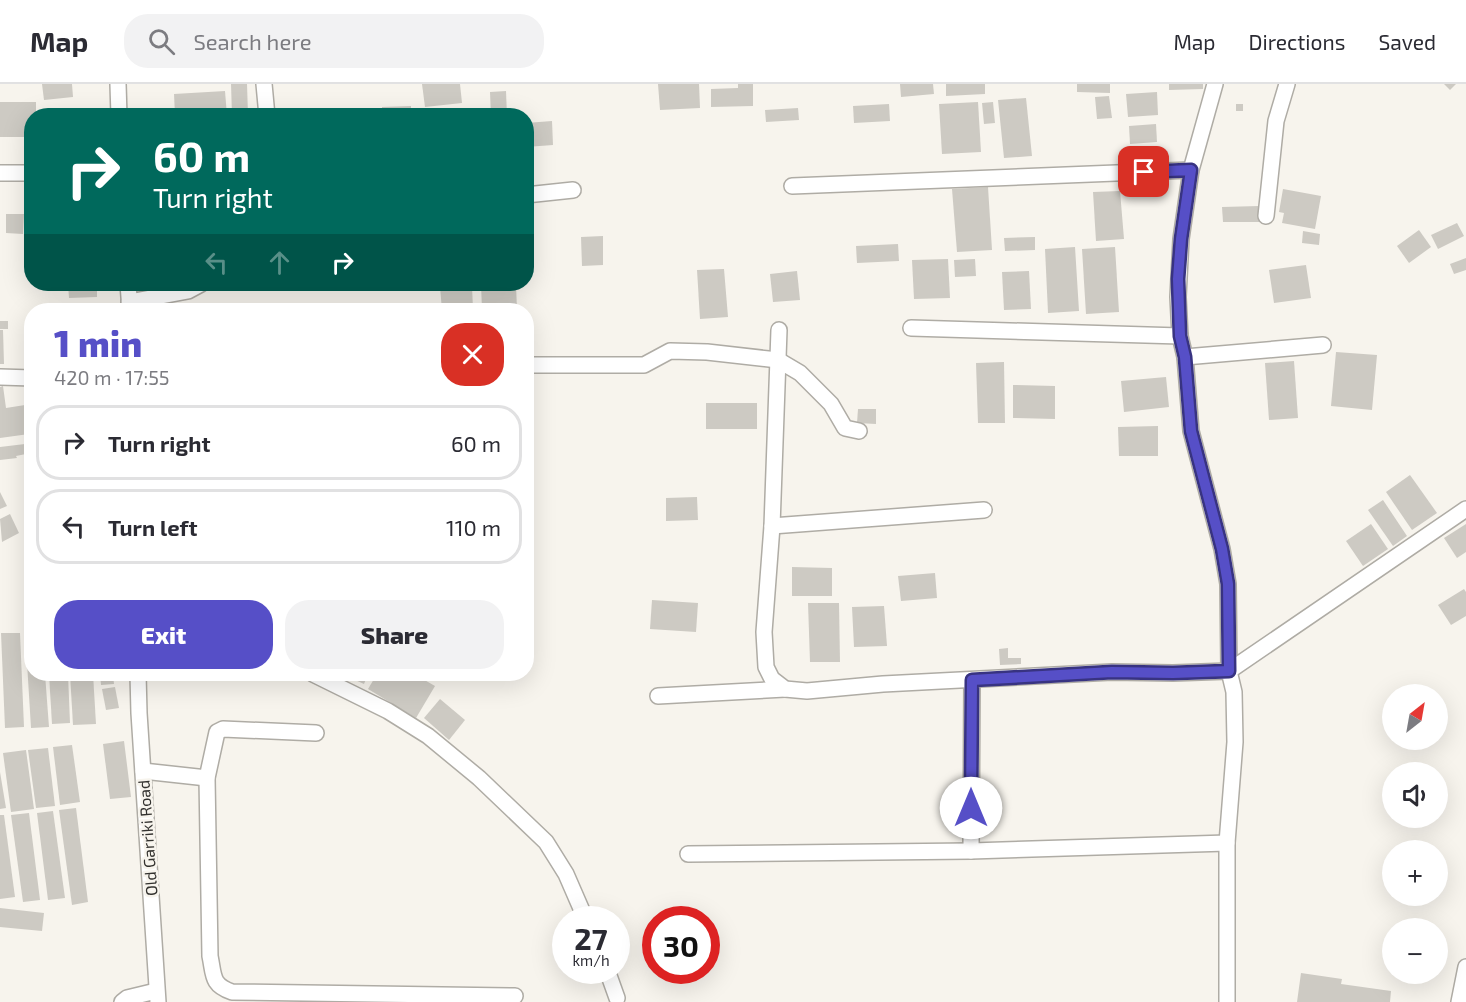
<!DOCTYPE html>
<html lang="en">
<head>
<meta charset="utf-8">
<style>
	:root { --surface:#fff; --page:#f2f2f3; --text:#2b2b33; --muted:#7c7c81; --line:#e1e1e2; --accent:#564fc7 }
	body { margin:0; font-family:"Exo 2",sans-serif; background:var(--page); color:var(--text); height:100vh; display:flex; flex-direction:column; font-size:22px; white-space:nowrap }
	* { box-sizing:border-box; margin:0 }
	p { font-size:20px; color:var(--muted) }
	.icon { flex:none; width:33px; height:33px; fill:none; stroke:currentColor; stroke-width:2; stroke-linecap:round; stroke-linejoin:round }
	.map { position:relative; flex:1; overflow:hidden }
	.details { position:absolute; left:24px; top:219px; width:510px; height:378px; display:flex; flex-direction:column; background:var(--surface); border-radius:24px; box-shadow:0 6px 24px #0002 }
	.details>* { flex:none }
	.banner { position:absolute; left:24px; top:24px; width:510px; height:183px; border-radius:24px; box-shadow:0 6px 24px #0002; background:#00695c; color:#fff; overflow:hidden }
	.needle { width:39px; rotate:31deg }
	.fabs { position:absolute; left:1382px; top:600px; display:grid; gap:12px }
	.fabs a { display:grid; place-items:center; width:66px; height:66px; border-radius:50%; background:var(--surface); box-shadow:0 6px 24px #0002; font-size:30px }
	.speed { position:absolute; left:552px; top:822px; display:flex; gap:12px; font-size:30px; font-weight:700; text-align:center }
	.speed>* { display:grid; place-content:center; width:78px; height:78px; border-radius:50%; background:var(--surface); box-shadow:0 6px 24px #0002; line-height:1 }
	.speed small { font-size:15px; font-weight:400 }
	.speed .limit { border:9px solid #d22; background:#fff; color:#111 }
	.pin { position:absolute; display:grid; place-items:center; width:51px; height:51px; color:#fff; margin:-26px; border-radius:12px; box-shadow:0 3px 9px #0006 }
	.me { position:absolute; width:66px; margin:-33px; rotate:0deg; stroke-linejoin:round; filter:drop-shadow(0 0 4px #0008) }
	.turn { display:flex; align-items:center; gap:21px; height:126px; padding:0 30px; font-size:27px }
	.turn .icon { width:78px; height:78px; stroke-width:2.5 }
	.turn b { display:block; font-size:42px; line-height:51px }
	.lanes { display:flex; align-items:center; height:57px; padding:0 30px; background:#0003; justify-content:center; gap:30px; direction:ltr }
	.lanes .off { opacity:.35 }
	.round { display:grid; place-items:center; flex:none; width:63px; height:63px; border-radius:24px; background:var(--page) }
	.head { display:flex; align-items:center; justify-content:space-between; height:102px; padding:0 30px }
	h1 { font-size:36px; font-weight:800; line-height:45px; color:var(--accent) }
	.action { display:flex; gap:12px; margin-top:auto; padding:12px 30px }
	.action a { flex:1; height:69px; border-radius:24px; background:var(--accent); color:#fff; font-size:24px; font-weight:800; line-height:69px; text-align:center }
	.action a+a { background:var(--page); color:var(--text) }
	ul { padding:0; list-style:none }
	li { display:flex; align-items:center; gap:18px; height:75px; margin:0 12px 9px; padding:0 18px; border:3px solid var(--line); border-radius:24px }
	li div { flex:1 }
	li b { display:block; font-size:22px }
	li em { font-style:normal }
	header { display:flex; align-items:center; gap:36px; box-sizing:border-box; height:84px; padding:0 30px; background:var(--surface); border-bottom:2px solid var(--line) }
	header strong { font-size:28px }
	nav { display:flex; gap:33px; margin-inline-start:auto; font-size:21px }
	.search { width:420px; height:54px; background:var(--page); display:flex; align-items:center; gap:15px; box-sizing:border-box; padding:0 21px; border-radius:24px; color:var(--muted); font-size:22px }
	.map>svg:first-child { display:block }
	.building { fill:#cdcac3 }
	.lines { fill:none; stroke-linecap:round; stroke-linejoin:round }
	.minor-casing { stroke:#afaca5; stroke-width:18 }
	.minor { stroke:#fff; stroke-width:15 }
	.route-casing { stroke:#383381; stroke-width:15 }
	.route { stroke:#564fc7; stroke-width:10 }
	.labels { text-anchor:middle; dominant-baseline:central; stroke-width:5; stroke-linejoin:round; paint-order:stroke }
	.street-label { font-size:16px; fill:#33322f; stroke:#f7f4ed }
</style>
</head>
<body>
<header>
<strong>Map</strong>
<div class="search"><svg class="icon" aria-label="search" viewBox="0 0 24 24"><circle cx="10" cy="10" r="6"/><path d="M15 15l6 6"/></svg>Search here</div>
<nav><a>Map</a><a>Directions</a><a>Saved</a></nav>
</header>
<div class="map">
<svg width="1466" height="918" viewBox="0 0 1466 918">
	<rect width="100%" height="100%" fill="#f7f4ed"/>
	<g class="building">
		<polygon points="42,0 72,0 73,13 44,16"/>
		<polygon points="231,0 247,0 248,32 232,32"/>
		<polygon points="422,0 460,0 462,19 425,23"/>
		<polygon points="658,0 699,0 700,24 660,26"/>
		<polygon points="738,0 753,0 753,22 711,23 711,5 738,4"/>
		<polygon points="900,0 933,0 934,10 901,13"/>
		<polygon points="946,0 985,0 985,10 946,12"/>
		<polygon points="1077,0 1110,0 1110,9 1077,8"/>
		<polygon points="1169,0 1203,0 1203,5 1169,6"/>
		<polygon points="1444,0 1456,0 1450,6"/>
		<polygon points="225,7 227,32 175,31 174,10"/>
		<polygon points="506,7 507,32 491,32 490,8"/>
		<polygon points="1157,8 1158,31 1128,33 1126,10"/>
		<polygon points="1109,12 1112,34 1097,35 1095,13"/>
		<polygon points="1026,14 1032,72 1004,74 998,16"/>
		<polygon points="0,18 36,18 36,32 32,32 32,53 0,53"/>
		<polygon points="978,18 981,68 942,70 939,20"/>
		<polygon points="993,18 995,39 984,40 982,19"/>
		<polygon points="889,20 890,37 854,39 853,22"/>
		<rect x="1236" y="20" width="7" height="7"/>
		<polygon points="411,22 411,32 382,32 382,23"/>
		<polygon points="798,24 799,36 766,38 765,26"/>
		<polygon points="552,37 553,61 526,63 526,39"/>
		<polygon points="1156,40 1157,58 1130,60 1129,42"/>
		<polygon points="988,103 992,166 957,168 952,105"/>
		<polygon points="1283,105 1321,112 1315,145 1282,139 1284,129 1279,128"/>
		<polygon points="1120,107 1124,155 1096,157 1093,108"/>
		<polygon points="1259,122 1259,138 1223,138 1222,123"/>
		<polygon points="6,130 24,130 23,150 6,149"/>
		<polygon points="1457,139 1464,152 1438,165 1431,151"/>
		<polygon points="1419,146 1431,163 1409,179 1397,162"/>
		<polygon points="1303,147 1320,150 1319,161 1302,159"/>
		<polygon points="603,152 603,181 582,182 581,153"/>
		<polygon points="1035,153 1035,166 1005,167 1004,154"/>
		<polygon points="898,160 899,177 857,179 856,162"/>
		<polygon points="1075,163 1079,227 1048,229 1045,165"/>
		<polygon points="1115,163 1119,228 1086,230 1082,165"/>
		<polygon points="1466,174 1466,186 1454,190 1450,180"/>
		<polygon points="948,175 950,214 914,215 912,176"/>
		<polygon points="975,175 976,192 955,193 954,176"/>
		<polygon points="1306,181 1311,214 1274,219 1269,186"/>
		<polygon points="724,185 728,233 700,235 697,186"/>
		<polygon points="797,187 800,216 773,218 770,190"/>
		<polygon points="1029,187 1031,225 1004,226 1002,188"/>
		<polygon points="68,200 97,200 97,213 69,214"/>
		<polygon points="481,200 516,200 517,226 482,226"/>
		<polygon points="472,201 473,226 442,226 440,203"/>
		<polygon points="181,223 182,226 167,226 167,224"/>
		<rect x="0" y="237" width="8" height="8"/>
		<polygon points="0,246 3,246 4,280 0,280"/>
		<polygon points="1336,268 1377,271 1372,326 1331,322"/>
		<polygon points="1294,277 1298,334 1269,336 1265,279"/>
		<polygon points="1004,278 1005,339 978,339 976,279"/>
		<polygon points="1166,293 1169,323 1124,328 1121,297"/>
		<polygon points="1013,301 1055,302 1055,335 1013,334"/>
		<polygon points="3,302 6,324 25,321 29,350 0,354 0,303"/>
		<polygon points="28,302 32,302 32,319 30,319"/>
		<rect x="706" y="319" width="51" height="26"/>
		<polygon points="858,325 876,325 876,340 857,339"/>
		<polygon points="1158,342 1158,372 1119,372 1118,343"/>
		<polygon points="25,360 26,370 16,372 17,374 0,376 0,363"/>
		<polygon points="1410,391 1437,429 1412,446 1386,408"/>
		<polygon points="0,408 7,422 0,425"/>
		<polygon points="697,413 698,436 666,437 666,414"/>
		<polygon points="1383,416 1407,452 1393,462 1368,426"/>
		<polygon points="10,430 19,449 2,458 0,435"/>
		<polygon points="1371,440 1388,465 1363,482 1346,457"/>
		<polygon points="1466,440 1466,468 1457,474 1444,454"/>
		<polygon points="792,483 832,484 832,512 792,512"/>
		<polygon points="935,489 937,514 901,517 898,492"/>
		<polygon points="1464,505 1466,508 1466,532 1451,541 1438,521"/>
		<polygon points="652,516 698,519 696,548 650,545"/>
		<polygon points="808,519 839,519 840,578 810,578"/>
		<polygon points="884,522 887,562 854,563 852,523"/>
		<polygon points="32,545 32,590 45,590 49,643 31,644 25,546"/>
		<polygon points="1,549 20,549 24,643 5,644"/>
		<polygon points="1008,564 1008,574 1021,574 1021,580 1000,581 999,565"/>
		<polygon points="49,590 68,590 70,639 52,640"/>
		<polygon points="70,590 93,590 96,640 73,641"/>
		<polygon points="100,590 113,590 114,600 101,601"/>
		<polygon points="342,590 368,590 364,600"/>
		<polygon points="377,590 414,590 435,602 416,634 368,605"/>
		<polygon points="115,603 119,624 106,626 102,605"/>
		<polygon points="440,615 465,636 449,656 424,634"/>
		<polygon points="124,657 131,713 110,715 103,660"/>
		<polygon points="72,661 80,718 60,721 53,663"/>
		<polygon points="48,664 55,722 36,724 28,666"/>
		<polygon points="26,666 34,725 11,728 3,669"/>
		<polygon points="0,688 6,724 0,725"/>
		<polygon points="76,724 88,818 72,821 59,726"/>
		<polygon points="53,727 65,814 48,816 37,729"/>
		<polygon points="29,729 40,816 23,818 11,731"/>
		<polygon points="0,731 4,731 15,813 0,815"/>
		<polygon points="0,824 44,829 42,847 0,843"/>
		<polygon points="1301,889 1342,895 1341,900 1391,907 1390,918 1297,918"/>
	</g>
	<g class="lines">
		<g class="minor-casing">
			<g id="minor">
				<polyline points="118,0 119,32"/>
				<polyline points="264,0 267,32"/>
				<polyline points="1215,0 1191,86 1181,155 1178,213 1180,252 1185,273 1191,347 1222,465 1228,500 1229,587 1234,608 1235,658 1227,759 1227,918"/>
				<polyline points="0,89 32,89"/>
				<polyline points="792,102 1191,86"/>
				<polyline points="526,111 573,106"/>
				<polyline points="1266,132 1276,37 1287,0"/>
				<polyline points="128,200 130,226"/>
				<polyline points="129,218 188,207 201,200"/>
				<polyline points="911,244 1180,252"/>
				<polyline points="779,246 772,442 764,548 766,583 772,595 785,605 807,607 883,600 1112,588 1173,589 1229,587 1466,425"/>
				<polyline points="1185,273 1323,261"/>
				<polyline points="526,281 644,281 670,267 707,268 778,276 800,289 831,320 845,344 859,347"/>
				<polyline points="0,293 32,294"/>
				<polyline points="772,442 984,426"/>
				<polyline points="138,590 139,629 158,918"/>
				<polyline points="313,590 388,627 428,652 479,694 546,758 566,790 586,836"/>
				<polyline points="658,612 785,605"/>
				<path d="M 316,649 L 223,645 L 217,648 L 207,694 L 210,872 C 214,891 211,901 232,908 L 515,912"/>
				<polyline points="143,687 207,694"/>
				<polyline points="971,767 972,596"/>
				<polyline points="688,770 971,767 1227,759"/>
				<polyline points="607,886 617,914"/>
				<polyline points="122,918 127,914 156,907"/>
				<polyline points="1459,918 1466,883"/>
			</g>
		</g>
		<use href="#minor" class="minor"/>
	</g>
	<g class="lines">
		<g class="route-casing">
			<polyline id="route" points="971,724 972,596 1112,588 1173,589 1229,587 1228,500 1222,465 1191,347 1185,273 1180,252 1178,195 1181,155 1191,86 1144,88"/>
		</g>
		<use href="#route" class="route"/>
	</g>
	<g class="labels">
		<g class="street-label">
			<text transform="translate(147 754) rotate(-94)">Old Garriki Road</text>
		</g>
	</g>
</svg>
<div class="fabs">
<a><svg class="needle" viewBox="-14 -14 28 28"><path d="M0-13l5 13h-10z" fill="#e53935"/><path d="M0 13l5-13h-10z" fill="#7c7c81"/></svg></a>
<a><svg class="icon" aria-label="sound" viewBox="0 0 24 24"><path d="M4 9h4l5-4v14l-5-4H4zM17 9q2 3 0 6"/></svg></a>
<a>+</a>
<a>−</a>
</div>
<div class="speed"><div>27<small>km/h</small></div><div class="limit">30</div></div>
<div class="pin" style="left:1144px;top:88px;background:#d93025"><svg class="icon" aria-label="arrive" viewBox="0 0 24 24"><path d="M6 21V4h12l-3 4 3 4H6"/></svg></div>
<svg class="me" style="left:971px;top:724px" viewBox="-20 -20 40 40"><circle r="19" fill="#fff"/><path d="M0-13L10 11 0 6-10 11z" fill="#564fc7"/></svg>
<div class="banner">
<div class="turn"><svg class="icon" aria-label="right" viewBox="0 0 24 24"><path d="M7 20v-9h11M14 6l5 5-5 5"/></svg><div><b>60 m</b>Turn right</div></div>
<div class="lanes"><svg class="icon off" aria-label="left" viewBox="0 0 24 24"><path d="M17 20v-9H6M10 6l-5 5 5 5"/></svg><svg class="icon off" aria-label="ahead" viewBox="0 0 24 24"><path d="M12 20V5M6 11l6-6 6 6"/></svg><svg class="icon" aria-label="right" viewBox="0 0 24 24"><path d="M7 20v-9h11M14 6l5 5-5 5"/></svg></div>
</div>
<section class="details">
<div class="head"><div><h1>1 min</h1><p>420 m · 17:55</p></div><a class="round" style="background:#d93025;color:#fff"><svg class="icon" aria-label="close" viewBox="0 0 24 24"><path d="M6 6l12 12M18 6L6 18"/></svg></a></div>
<ul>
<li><svg class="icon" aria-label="right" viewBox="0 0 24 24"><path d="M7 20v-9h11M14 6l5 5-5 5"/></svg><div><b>Turn right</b></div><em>60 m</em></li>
<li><svg class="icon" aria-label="left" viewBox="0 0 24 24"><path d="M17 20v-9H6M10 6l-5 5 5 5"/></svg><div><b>Turn left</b></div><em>110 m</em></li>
</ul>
<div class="action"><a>Exit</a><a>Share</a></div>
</section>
</div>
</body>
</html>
